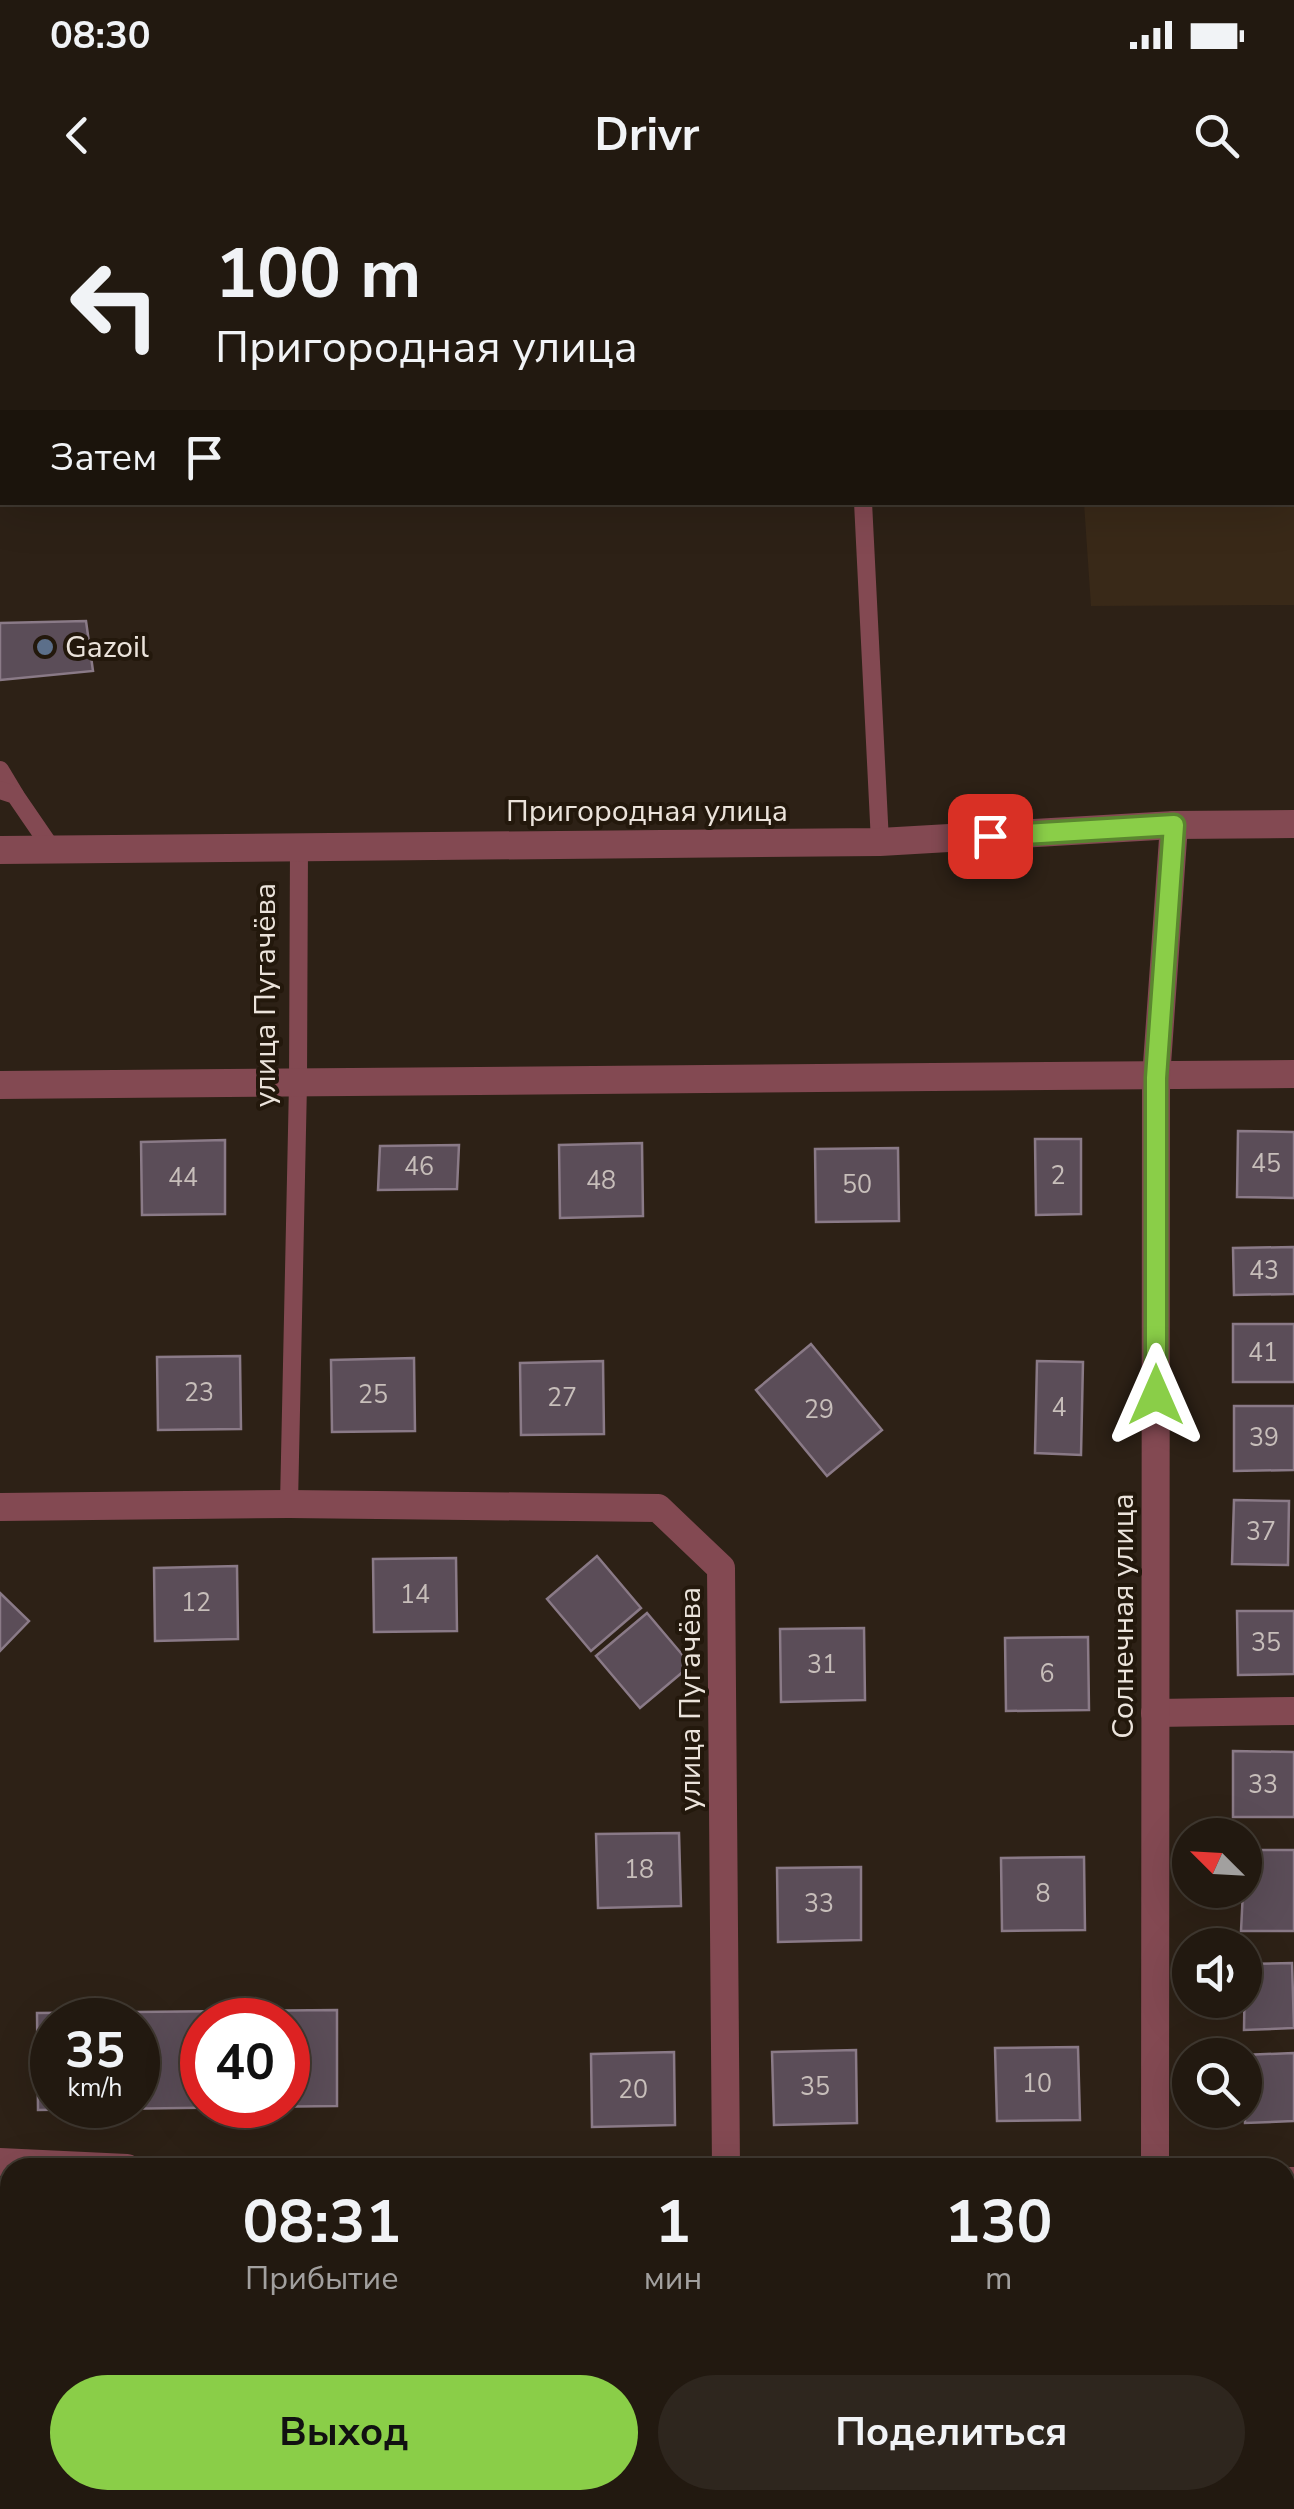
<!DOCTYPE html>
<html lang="ru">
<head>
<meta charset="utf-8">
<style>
	:root { --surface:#221910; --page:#2e261e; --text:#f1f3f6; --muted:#a2a09f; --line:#3f3830; --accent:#8ace48 }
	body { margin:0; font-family:"Nunito Sans",sans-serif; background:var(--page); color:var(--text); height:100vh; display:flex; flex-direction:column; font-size:38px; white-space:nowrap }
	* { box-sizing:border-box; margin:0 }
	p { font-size:32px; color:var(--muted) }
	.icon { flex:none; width:55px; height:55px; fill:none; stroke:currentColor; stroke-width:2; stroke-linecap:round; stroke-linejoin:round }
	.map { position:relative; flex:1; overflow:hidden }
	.drawer { position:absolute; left:0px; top:1958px; width:1295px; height:352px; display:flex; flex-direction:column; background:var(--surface); border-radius:30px 30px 0 0; box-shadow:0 10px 40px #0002,0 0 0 2px var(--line) }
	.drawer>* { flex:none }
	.banner { position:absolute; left:0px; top:0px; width:1295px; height:305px; box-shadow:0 10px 40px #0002,0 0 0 2px var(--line); background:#221910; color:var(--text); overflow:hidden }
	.needle { width:65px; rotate:294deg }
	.controls { position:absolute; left:1172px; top:1618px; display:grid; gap:20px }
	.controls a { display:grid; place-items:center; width:90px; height:90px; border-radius:50%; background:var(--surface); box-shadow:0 10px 40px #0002,0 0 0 2px var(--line); font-size:50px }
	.speed { position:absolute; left:30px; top:1798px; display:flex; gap:20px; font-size:50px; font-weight:700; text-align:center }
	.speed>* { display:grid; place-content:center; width:130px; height:130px; border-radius:50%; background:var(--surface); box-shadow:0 10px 40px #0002,0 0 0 2px var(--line); line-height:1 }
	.speed small { font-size:25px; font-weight:400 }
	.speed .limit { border:15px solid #d22; background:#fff; color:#111 }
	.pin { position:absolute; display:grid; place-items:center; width:85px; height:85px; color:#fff; margin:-42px; border-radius:20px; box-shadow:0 5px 15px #0006 }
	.me { position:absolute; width:110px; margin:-55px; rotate:0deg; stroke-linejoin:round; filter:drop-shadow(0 0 8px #0008) }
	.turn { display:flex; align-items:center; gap:35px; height:210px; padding:0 50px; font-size:45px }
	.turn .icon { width:130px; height:130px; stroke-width:2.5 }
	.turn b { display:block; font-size:70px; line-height:85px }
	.then { display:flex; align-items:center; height:95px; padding:0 50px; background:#0003; gap:20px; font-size:38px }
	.eta { display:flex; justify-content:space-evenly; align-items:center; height:170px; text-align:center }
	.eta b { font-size:60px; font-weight:700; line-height:70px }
	.button { display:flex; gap:20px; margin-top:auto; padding:20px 50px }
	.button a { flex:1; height:115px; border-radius:60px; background:var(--accent); color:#111; font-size:40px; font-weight:700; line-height:115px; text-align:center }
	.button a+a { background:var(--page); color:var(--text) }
	.status { display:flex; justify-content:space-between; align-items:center; height:70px; padding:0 50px; background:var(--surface); direction:ltr }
	.status svg { height:28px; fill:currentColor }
	header { display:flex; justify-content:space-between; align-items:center; height:130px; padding:0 50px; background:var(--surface); font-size:45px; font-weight:700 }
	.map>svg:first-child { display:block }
	.built { fill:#392918 }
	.building { fill:#5b4d58; stroke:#8a7a87; stroke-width:2.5; fill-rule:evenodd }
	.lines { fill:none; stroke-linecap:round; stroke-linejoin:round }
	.service { stroke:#834952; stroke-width:18 }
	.minor { stroke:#834952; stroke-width:28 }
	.tertiary { stroke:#834952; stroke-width:28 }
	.route-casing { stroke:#5a862f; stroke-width:25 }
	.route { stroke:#8ace48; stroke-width:18 }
	.service-dot { fill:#5c6f8a; stroke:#23180c; stroke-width:4 }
	.labels { text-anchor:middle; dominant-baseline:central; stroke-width:8; stroke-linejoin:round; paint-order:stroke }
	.number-label { font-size:25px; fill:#c7beba }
	.poi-label { font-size:30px; fill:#ebe3db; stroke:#23180c; text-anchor:start }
	.street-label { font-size:30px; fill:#ebe3db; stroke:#23180c }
</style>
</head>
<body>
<div class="status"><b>08:30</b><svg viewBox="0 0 49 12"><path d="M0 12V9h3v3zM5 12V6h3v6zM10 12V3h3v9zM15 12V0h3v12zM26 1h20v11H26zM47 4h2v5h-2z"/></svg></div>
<header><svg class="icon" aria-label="back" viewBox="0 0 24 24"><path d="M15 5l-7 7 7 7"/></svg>Drivr<svg class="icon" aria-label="search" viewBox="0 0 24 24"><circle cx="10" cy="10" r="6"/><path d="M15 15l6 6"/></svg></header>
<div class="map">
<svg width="1294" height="2309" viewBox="0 0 1294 2309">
	<rect width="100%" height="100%" fill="#2d2116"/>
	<g class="built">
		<polygon points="1067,0 1294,0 1294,405 1091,406 1084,303 1292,302 1292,2"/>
		<polygon points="72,2300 410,2300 439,2309 69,2309"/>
	</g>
	<g class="building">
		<rect x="439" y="0" width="179" height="2"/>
		<polygon points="86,421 93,471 0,480 0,423"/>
		<polygon points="1238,931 1294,932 1294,998 1237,997"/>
		<polygon points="1035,939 1081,939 1081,1014 1036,1015"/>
		<polygon points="225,940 225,1014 142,1015 141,942"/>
		<polygon points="642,943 643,1016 560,1018 559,945"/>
		<polygon points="459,945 457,989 378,990 380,946"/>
		<polygon points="898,948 899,1021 816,1022 815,949"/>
		<polygon points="1294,1047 1294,1094 1234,1095 1233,1048"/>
		<rect x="1233" y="1124" width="61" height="58"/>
		<polygon points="811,1144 882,1230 827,1276 756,1190"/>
		<polygon points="240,1156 241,1229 158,1230 157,1157"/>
		<polygon points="414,1158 415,1231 332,1232 331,1160"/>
		<polygon points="603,1161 604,1234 521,1235 520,1163"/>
		<polygon points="1037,1161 1083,1162 1081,1255 1035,1253"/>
		<polygon points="1234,1206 1294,1206 1294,1270 1234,1271"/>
		<polygon points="1234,1300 1289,1301 1288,1365 1232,1364"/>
		<polygon points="597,1356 641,1408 591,1451 547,1399"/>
		<polygon points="456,1358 457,1431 374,1432 373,1359"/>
		<polygon points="237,1366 238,1439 155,1441 154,1368"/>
		<polygon points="0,1393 29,1421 0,1451"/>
		<polygon points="1237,1411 1294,1411 1294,1474 1238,1475"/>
		<polygon points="647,1413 691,1465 640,1508 596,1456"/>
		<polygon points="864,1428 865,1500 781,1502 780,1429"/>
		<polygon points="1088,1437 1089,1510 1006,1511 1005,1438"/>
		<polygon points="1233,1551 1294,1552 1294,1617 1233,1617"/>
		<polygon points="679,1633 681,1706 598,1708 596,1634"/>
		<polygon points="1245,1650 1294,1650 1294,1731 1241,1731"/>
		<polygon points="1084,1657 1085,1730 1002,1731 1001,1658"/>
		<polygon points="861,1667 861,1740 778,1742 777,1668"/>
		<polygon points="1292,1763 1294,1828 1244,1830 1245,1764"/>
		<path d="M 337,1810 L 337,1906 L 38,1910 L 37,1813 ZM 52,1820 L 138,1820 L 138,1905 L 52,1905 ZM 202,1820 L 288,1820 L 288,1905 L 202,1905 Z"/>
		<polygon points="1078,1847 1080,1920 997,1921 995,1848"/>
		<polygon points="856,1850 857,1923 774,1925 772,1852"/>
		<polygon points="674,1852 675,1925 592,1927 591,1854"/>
		<polygon points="1294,1853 1294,1921 1245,1923 1243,1855"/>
		<rect x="1285" y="2022" width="9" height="66"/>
		<rect x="1285" y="2110" width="9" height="67"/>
		<rect x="1285" y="2196" width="9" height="66"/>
		<polygon points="1285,2295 1294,2295 1294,2309 1233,2309 1233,2300 1285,2300"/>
	</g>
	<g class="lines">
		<g class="service">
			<polyline points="848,0 848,2"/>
			<polyline points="1108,0 1109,2"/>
			<polyline points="53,2 56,0"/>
			<polyline points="1292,23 1294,23"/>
			<polyline points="0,24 2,24"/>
			<polyline points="1292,269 1294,269"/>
			<polyline points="863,302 880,642"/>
			<polyline points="0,570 15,595"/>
			<polyline points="0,590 15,595 52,649"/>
			<polyline points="289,1304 298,884 299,646"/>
		</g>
		<g class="minor">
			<polyline points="0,885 1294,874"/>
			<polyline points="0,1307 289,1304 658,1308 721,1368 726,1968"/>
			<polyline points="1155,1513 1294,1511"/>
			<polyline points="0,1962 127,1968"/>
			<polyline points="1285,1981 1294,1981"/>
			<polyline points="728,2300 728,2309"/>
		</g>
		<g class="tertiary">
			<polyline points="0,650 880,642 1174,625 1294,624"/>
			<polyline points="1155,1968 1156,878 1174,625"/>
			<polyline points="1157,2300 1157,2309"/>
		</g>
	</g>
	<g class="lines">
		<g class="route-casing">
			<polyline id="route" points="990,636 1174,625 1156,878 1156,1195"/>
		</g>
		<use href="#route" class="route"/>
	</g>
	<circle class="service-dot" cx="45" cy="447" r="10"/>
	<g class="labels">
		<g class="number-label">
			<text x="1266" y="964">45</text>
			<text x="419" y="967">46</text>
			<text x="1058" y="976">2</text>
			<text x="183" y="978">44</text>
			<text x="601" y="981">48</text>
			<text x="857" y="985">50</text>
			<text x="1264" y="1071">43</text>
			<text x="1263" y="1153">41</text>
			<text x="199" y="1193">23</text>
			<text x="373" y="1195">25</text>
			<text x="562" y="1198">27</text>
			<text x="1059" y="1208">4</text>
			<text x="819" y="1210">29</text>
			<text x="1264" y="1238">39</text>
			<text x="1261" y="1332">37</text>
			<text x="415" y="1395">14</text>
			<text x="196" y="1403">12</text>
			<text x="1266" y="1443">35</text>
			<text x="822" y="1465">31</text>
			<text x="1047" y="1474">6</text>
			<text x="1263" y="1585">33</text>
			<text x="639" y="1670">18</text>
			<text x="1043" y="1694">8</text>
			<text x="819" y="1704">33</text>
			<text x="1037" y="1884">10</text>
			<text x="815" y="1887">35</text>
			<text x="633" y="1890">20</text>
		</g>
		<g class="poi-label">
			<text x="65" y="447">Gazoil</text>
		</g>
		<g class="street-label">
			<text x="647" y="611">Пригородная улица</text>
			<text transform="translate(265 795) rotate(-90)">улица Пугачёва</text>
			<text transform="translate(1123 1416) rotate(-90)">Солнечная улица</text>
			<text transform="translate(690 1499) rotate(-90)">улица Пугачёва</text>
		</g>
	</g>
</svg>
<div class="controls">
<a><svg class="needle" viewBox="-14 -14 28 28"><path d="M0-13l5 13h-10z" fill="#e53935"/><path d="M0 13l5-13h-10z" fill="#a2a09f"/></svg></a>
<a><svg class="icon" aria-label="sound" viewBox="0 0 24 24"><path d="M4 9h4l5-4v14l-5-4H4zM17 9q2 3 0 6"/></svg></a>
<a><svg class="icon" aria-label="search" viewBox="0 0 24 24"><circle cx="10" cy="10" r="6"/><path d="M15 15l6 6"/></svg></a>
</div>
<div class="speed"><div>35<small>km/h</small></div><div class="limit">40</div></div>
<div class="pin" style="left:990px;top:636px;background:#d93025"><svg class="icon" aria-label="arrive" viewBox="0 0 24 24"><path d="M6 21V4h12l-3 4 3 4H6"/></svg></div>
<svg class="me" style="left:1156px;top:1195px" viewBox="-20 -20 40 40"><path d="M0-17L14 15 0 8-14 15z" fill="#8ace48" stroke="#fff" stroke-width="4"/></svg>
<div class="banner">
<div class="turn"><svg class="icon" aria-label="left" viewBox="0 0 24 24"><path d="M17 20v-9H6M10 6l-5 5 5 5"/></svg><div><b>100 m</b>Пригородная улица</div></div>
<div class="then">Затем<svg class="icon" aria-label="arrive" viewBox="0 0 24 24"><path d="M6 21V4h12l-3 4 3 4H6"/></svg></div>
</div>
<section class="drawer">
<div class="eta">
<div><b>08:31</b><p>Прибытие</p></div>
<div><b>1</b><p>мин</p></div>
<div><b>130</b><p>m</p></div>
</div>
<div class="button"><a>Выход</a><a>Поделиться</a></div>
</section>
</div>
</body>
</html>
